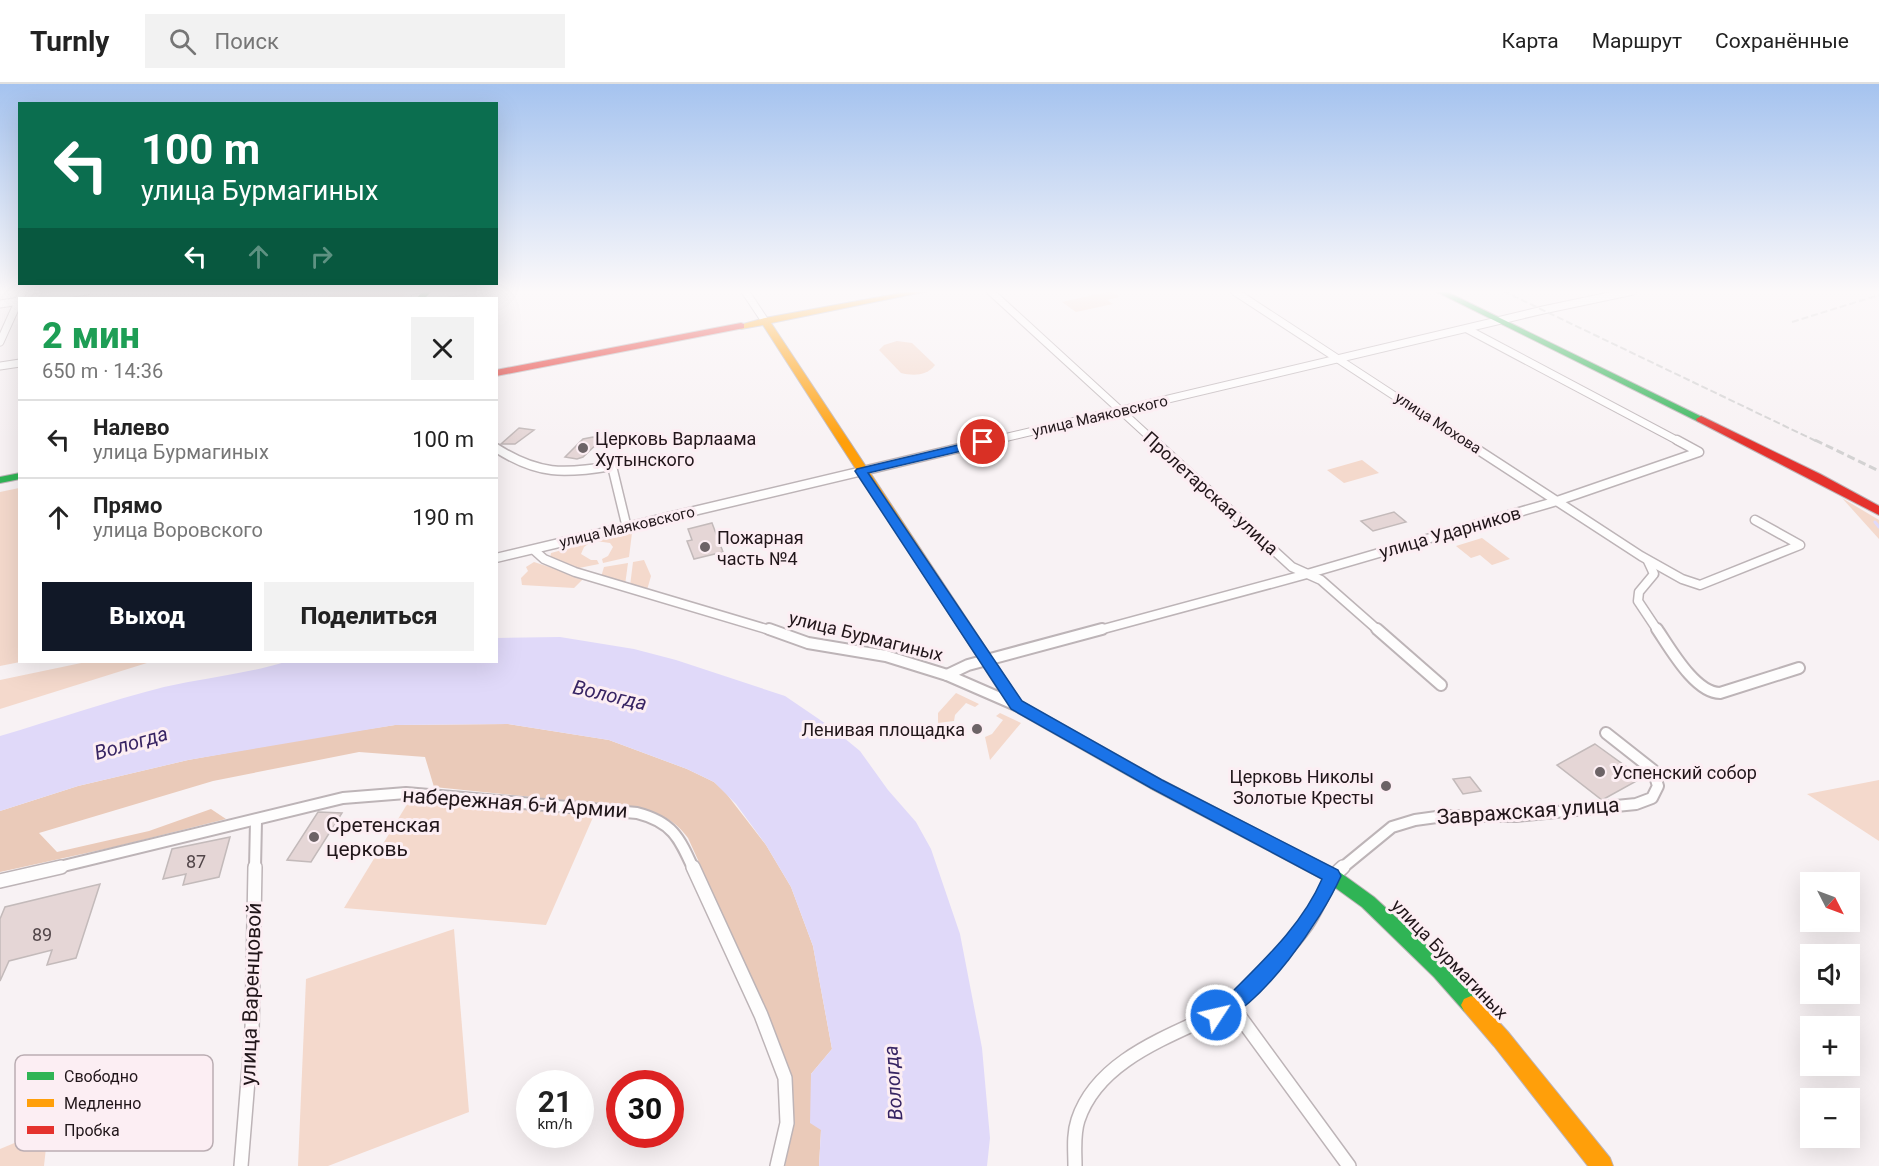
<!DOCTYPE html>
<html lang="ru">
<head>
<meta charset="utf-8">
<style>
	:root { --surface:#fff; --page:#f2f2f2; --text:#222; --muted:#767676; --line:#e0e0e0; --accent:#111827 }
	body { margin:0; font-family:Roboto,sans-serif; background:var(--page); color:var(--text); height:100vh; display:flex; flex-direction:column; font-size:22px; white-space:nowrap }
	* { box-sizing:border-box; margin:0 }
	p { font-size:20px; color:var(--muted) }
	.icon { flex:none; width:33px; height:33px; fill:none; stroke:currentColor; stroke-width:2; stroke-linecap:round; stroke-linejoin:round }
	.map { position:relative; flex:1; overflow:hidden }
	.side { position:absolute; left:18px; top:213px; width:480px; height:366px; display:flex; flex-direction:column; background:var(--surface); border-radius:0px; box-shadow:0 6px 24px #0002 }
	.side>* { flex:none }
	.hud { position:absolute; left:18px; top:18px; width:480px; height:183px; border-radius:0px; box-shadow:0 6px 24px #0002; background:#0b6e4f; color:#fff; overflow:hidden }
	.needle { width:39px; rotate:132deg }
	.tools { position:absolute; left:1800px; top:788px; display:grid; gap:12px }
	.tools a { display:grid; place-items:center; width:60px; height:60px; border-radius:0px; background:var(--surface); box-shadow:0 6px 24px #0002; font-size:30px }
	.speed { position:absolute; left:516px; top:986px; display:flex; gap:12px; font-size:30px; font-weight:700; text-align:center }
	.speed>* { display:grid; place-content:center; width:78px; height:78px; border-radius:50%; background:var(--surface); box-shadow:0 6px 24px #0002; line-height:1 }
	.speed small { font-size:15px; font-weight:400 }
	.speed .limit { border:9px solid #d22; background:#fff; color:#111 }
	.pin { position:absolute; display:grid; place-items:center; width:51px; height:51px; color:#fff; margin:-26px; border:3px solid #fff; border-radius:50%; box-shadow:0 2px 6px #0007 }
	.me { position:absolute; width:66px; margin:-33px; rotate:55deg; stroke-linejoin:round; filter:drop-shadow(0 0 4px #0008) }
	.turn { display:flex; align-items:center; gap:21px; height:126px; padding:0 24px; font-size:27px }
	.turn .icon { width:78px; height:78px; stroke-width:2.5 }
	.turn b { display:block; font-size:42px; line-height:51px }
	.lanes { display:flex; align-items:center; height:57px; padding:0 24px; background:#0003; justify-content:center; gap:30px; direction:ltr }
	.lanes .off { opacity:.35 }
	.round { display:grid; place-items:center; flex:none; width:63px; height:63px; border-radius:0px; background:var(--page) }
	.summary { display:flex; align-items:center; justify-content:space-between; height:102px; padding:0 24px }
	h1 { font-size:36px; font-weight:800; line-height:45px; color:#1e9e55 }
	.button { display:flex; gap:12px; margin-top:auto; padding:12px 24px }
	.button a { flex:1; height:69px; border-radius:0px; background:var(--accent); color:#fff; font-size:24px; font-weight:800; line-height:69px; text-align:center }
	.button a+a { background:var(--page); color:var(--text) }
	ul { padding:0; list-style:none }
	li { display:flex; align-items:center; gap:18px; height:78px; padding:0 24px; border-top:2px solid var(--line) }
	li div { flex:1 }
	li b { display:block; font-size:22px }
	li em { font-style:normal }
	header { display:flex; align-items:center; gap:36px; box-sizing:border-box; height:84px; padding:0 30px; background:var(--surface); border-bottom:2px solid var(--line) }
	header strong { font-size:28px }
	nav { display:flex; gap:33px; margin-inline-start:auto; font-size:21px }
	.search { width:420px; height:54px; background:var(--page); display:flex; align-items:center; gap:15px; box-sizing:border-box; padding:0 21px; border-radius:0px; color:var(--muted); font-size:22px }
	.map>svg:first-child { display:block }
	.green { fill:#f4d9cc }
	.forest { fill:#eacab9 }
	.water { fill:#e0d9f9 }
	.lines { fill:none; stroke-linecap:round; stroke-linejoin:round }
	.stream { stroke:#e0d9f9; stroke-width:3 }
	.building { fill:#e5d6d6; stroke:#c3baba; stroke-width:1.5 }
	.street-far3-casing { stroke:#bdb4b7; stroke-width:9 }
	.street-far2-casing { stroke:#bdb4b7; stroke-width:11 }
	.street-far1-casing { stroke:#bdb4b7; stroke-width:14 }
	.street-casing { stroke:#bdb4b7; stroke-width:16 }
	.fast-casing { stroke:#bdb4b7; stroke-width:2 }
	.slow-casing { stroke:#bdb4b7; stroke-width:2 }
	.jam-casing { stroke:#bdb4b7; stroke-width:2 }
	.street-far3 { stroke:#fefdfd; stroke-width:7 }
	.street-far2 { stroke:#fefdfd; stroke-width:8 }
	.street-far1 { stroke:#fefdfd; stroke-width:10 }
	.street { stroke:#fefdfd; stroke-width:13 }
	.fast { fill:#30b455; fill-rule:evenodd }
	.slow { fill:#ff9f0a; fill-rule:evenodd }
	.jam { fill:#e5322d; fill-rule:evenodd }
	.rail-far1 { stroke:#d3d2d2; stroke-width:2; stroke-dasharray:7 3; stroke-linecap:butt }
	.rail { stroke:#d3d2d2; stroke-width:3; stroke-dasharray:8 4; stroke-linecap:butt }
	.route { fill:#1a73e8; stroke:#114b97; stroke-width:1.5 }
	.poi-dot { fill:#6c6366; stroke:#fceef3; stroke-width:2 }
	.labels { text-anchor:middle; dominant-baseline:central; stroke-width:6; stroke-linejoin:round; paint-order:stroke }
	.far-street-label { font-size:15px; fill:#21161a; stroke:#fceef3 }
	.poi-label { font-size:18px; fill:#21161a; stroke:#fceef3; text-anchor:start }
	.street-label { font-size:18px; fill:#21161a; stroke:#fceef3 }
	.near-number-label { font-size:18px; fill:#524649 }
	.water-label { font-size:20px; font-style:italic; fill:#372463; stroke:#fceef3 }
	.near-street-label { font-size:21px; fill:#21161a; stroke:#fceef3 }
	.near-poi-label { font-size:21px; fill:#21161a; stroke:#fceef3; text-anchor:start }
	.key { fill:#fceef3; stroke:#baadb2; stroke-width:1.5 }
	.key-label { font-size:16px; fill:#21161a }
</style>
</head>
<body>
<header>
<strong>Turnly</strong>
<div class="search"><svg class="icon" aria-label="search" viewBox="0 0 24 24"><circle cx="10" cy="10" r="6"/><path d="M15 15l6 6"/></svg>Поиск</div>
<nav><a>Карта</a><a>Маршрут</a><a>Сохранённые</a></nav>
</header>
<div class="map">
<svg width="1879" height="1082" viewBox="0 0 1879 1082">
	<rect width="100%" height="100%" fill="#f8f2f4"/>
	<g class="green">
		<polygon points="336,207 408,207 401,214 326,214"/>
		<polygon points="1111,207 1119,213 1107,216 1113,220 1076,228 1062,218"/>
		<path d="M 897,257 L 912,259 L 935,281 C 927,292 913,292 901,289 L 879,266 L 884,261 Z"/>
		<polygon points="1362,376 1379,389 1344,399 1327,386"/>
		<polygon points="19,404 20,578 0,582 0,408"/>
		<polygon points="1842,414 1879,436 1879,455"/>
		<polygon points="632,449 629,473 603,479 602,475 608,472 613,463 610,459 596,457"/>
		<polygon points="1482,454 1510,475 1492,481 1480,471 1471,474 1456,462"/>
		<polygon points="591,458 584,463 581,470 591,476 597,476 599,480 574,485 550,474 551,469"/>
		<polygon points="644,476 651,492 647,506 630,502 633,478"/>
		<polygon points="534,478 584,494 574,504 522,501 521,494 528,487 526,483"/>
		<polygon points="628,479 625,501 601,493 604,483"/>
		<polygon points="86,578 150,578 0,625 0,596"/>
		<polygon points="956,609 979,620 975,623 966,619 955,631 954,637 938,639 938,629"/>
		<polygon points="1000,629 1021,639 990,676 985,653 992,650 1003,636 996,632"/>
		<polygon points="1879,696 1879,757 1807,710"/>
		<polygon points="409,717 594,731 546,841 344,824"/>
		<polygon points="454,845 469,1028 328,1082 298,1082 306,895"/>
		<polygon points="48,1045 44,1082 0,1082 0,1065"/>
	</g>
	<path class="forest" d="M 508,640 L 609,656 L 687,685 L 714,698 L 725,708 L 766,761 L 791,803 L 813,862 L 832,965 L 811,990 L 821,1046 L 819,1082 L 785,1082 L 793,1040 L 767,928 L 688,754 C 674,734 656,728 633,723 L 434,703 L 425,673 L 359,668 L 213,697 L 39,749 L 57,768 L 149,747 L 211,725 L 226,735 L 114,763 L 0,788 L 0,727 L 78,702 L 188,676 L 316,653 L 395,641 Z"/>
	<path class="water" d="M 560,553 L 634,565 L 676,576 L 785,612 L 832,644 L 860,667 L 888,706 L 916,738 L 931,765 L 960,850 L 982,964 L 990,1054 L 987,1082 L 819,1082 L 821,1046 L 810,1039 L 811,990 L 832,965 L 813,862 L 791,803 L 766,761 L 736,720 L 714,698 L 687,685 L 609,656 L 508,640 L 395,641 L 188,676 L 78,702 L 0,727 L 0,652 C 54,636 109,617 164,603 C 204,594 246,590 285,578 L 496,578 L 497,554 Z"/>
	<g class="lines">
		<polyline class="stream" points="1875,438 1879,443"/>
	</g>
	<g class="building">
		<polygon points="519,344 534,346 515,360 501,360"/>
		<polygon points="593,353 602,355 583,373 577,375 565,373 583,355"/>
		<polygon points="1394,428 1406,438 1373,447 1361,437"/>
		<polygon points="712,439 723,468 694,475 687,457 692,456 688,445"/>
		<polygon points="1595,660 1642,694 1602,716 1557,681"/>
		<polygon points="1470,693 1481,707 1463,710 1453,695"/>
		<polygon points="318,728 342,729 311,778 287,776"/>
		<polygon points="230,753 219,793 183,801 186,790 163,795 172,765"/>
		<polygon points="100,800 76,874 47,881 52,866 9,877 0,897 0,835 5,823"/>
	</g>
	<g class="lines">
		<g class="street-far3-casing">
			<g id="street-far3">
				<polyline points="745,207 765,237"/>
				<polyline points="990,207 1155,358"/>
				<polyline points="1234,207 1465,358"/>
				<polyline points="35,214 87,207"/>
				<polyline points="415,214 463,207"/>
				<polyline points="0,220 20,217"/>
				<polyline points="1467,245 1680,358"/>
				<polyline points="0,258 23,207"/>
				<polyline points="0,282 20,279"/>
				<polyline points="987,358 1543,226 1633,207"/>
			</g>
		</g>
		<g class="street-far2-casing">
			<g id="street-far2">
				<polyline points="1153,356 1292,483 1321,496 1379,547"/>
				<polyline points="1463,356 1641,472 1682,495 1700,501 1800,461 1755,436"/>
				<path d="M 496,364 C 538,391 564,390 612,382 L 627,444"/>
				<polyline points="534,466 544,475 575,488 773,547"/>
				<polyline points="496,474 993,356"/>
				<polyline points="1648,477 1654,490 1639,508 1638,517 1658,547"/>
				<polyline points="1096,547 1307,490 1557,417 1699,368 1677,356"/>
			</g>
		</g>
		<g class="street-far1-casing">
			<g id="street-far1">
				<polyline points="769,545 808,559 886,572 947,591 1016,621"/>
				<polyline points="1377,545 1441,601"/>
				<path d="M 1657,545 C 1670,564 1695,609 1720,609 L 1799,584"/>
				<polyline points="947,591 968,581 1102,545"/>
				<path d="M 55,784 L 343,714 L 406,709 L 637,729 C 672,738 679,753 693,784"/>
				<polyline points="255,784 256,737"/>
				<polyline points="1342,784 1392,743 1415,736 1444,732 1516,732 1636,720 1652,714 1658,702 1653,686 1606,649"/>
			</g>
		</g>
		<g class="street-casing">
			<g id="street">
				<polyline points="693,783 761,931 785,994 787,1039 777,1082"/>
				<path d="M 1343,783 C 1326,797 1320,821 1307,840 C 1286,870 1257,896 1232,922 L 1349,1082"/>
				<polyline points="0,797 61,783"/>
				<polyline points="241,1082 252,947 255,783"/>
				<path d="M 1075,1082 C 1075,1067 1073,1051 1078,1036 C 1099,972 1178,950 1232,922"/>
			</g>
		</g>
		<g class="fast-casing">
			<g id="fast">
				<polygon points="423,207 432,207 425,214 417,214"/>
				<polygon points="1435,207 1445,207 1706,335 1701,338 1697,337"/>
				<polygon points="20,389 20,395 0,399 0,393"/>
				<polygon points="1010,607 1015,608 1021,617 1162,696 1338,787 1374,813 1448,881 1478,915 1481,921 1478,927 1471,930 1464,927 1434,893 1362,823 1326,797 1150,704 1011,625 1003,612 1005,608"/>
			</g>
		</g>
		<g class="slow-casing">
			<g id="slow">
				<polygon points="912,207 928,207 771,239 1015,608 1017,612 1015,616 1005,616 763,241 741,245 736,242 765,234"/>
				<polygon points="1471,912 1478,915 1508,948 1610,1074 1613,1082 1588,1082 1494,962 1464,927 1461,921 1464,915"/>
			</g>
		</g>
		<g class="jam-casing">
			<g id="jam">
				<polygon points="741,239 744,240 744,244 496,292 496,286"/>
				<polygon points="1701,332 1820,390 1879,422 1879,431 1697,337 1696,335"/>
			</g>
		</g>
		<use href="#street-far3" class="street-far3"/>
		<use href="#street-far2" class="street-far2"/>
		<use href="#street-far1" class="street-far1"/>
		<use href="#street" class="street"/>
		<use href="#fast" class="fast"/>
		<use href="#slow" class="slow"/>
		<use href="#jam" class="jam"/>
		<g class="rail-far1">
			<polyline points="1503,207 1818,358"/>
			<polyline points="1792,238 1879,211"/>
		</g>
		<polyline class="rail" points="1815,356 1879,387"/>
	</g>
	<linearGradient id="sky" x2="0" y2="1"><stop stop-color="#a5c3ef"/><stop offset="0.58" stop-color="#fcf9fa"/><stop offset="1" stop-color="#fcf9fa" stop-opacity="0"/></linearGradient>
	<rect width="1879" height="358" fill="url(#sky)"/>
	<path class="route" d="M 983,355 L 987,356 L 987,361 L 868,389 L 1022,617 L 1162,696 L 1338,786 L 1341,792 C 1321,837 1263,921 1216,940 L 1209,937 L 1206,931 C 1211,920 1225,915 1233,907 C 1267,873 1303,839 1322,795 L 1151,704 L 1011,625 L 855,387 L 857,385 Z"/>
	<g class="poi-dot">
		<circle cx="583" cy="364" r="6"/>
		<circle cx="705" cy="463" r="6"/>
		<circle cx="977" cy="645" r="6"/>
		<circle cx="1600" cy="688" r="6"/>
		<circle cx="1386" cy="702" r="6"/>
		<circle cx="314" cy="753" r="6"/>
	</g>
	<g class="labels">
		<g class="far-street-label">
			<text transform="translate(1100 332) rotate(-13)">улица Маяковского</text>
			<text transform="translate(1438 339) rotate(33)">улица Мохова</text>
			<text transform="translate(627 443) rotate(-13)">улица Маяковского</text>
		</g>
		<g class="poi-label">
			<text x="595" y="354">Церковь Варлаама<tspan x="595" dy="21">Хутынского</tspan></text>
			<text x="717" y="453">Пожарная<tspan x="717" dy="21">часть №4</tspan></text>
			<text x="965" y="645" text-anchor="end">Ленивая площадка</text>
			<text x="1612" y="688">Успенский собор</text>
			<text x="1374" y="692" text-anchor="end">Церковь Николы<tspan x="1374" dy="21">Золотые Кресты</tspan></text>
		</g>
		<g class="street-label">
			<text transform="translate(1211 409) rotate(42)">Пролетарская улица</text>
			<text transform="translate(1450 448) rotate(-16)">улица Ударников</text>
			<text transform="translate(866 552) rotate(14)">улица Бурмагиных</text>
			<text transform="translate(1450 875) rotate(46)">улица Бурмагиных</text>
		</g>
		<g class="near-number-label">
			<text x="196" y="777">87</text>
			<text x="42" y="850">89</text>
		</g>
		<g class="water-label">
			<text transform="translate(610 611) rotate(13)">Вологда</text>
			<text transform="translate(131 659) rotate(-16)">Вологда</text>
			<text transform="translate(893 999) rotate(-94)">Вологда</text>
		</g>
		<g class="near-street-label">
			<text transform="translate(515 719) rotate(4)">набережная 6-й Армии</text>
			<text transform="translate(1528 727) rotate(-4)">Завражская улица</text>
			<text transform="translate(251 910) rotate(-88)">улица Варенцовой</text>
		</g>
		<g class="near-poi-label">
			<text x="326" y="741">Сретенская<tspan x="326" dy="24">церковь</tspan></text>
		</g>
	</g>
	<rect x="15" y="971" width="198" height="96" rx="9" class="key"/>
	<rect x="27" y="988" width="27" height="8" fill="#30b455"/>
	<rect x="27" y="1015" width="27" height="8" fill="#ff9f0a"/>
	<rect x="27" y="1042" width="27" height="8" fill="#e5322d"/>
	<g class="key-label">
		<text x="64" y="998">Свободно</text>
		<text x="64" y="1025">Медленно</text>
		<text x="64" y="1052">Пробка</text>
	</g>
</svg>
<div class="tools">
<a><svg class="needle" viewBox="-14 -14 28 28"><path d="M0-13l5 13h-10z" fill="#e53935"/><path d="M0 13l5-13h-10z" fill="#767676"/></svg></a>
<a><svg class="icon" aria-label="sound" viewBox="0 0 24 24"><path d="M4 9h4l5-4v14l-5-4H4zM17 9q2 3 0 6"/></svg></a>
<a>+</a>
<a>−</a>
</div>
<div class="speed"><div>21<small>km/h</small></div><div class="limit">30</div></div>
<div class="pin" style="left:983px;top:358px;background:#d93025"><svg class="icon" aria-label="arrive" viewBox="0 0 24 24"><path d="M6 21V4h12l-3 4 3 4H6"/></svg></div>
<svg class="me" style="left:1216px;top:931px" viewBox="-20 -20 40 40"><circle r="17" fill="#1a73e8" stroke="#fff" stroke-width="3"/><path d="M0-11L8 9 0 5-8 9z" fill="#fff"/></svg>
<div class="hud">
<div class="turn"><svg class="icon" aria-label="left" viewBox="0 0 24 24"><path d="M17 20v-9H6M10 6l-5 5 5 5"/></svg><div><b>100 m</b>улица Бурмагиных</div></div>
<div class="lanes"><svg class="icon" aria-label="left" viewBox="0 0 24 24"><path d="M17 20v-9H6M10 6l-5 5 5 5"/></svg><svg class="icon off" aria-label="ahead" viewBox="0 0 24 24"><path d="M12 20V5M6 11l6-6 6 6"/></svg><svg class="icon off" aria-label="right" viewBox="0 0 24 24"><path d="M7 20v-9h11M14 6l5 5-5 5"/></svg></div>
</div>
<section class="side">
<div class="summary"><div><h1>2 мин</h1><p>650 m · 14:36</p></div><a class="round"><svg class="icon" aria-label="close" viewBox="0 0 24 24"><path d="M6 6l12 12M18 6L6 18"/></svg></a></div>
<ul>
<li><svg class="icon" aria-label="left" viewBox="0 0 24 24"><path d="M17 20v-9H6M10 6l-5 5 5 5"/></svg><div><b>Налево</b><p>улица Бурмагиных</p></div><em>100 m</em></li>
<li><svg class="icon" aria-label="ahead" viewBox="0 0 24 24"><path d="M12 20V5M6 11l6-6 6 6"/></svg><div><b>Прямо</b><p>улица Воровского</p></div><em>190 m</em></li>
</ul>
<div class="button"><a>Выход</a><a>Поделиться</a></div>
</section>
</div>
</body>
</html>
